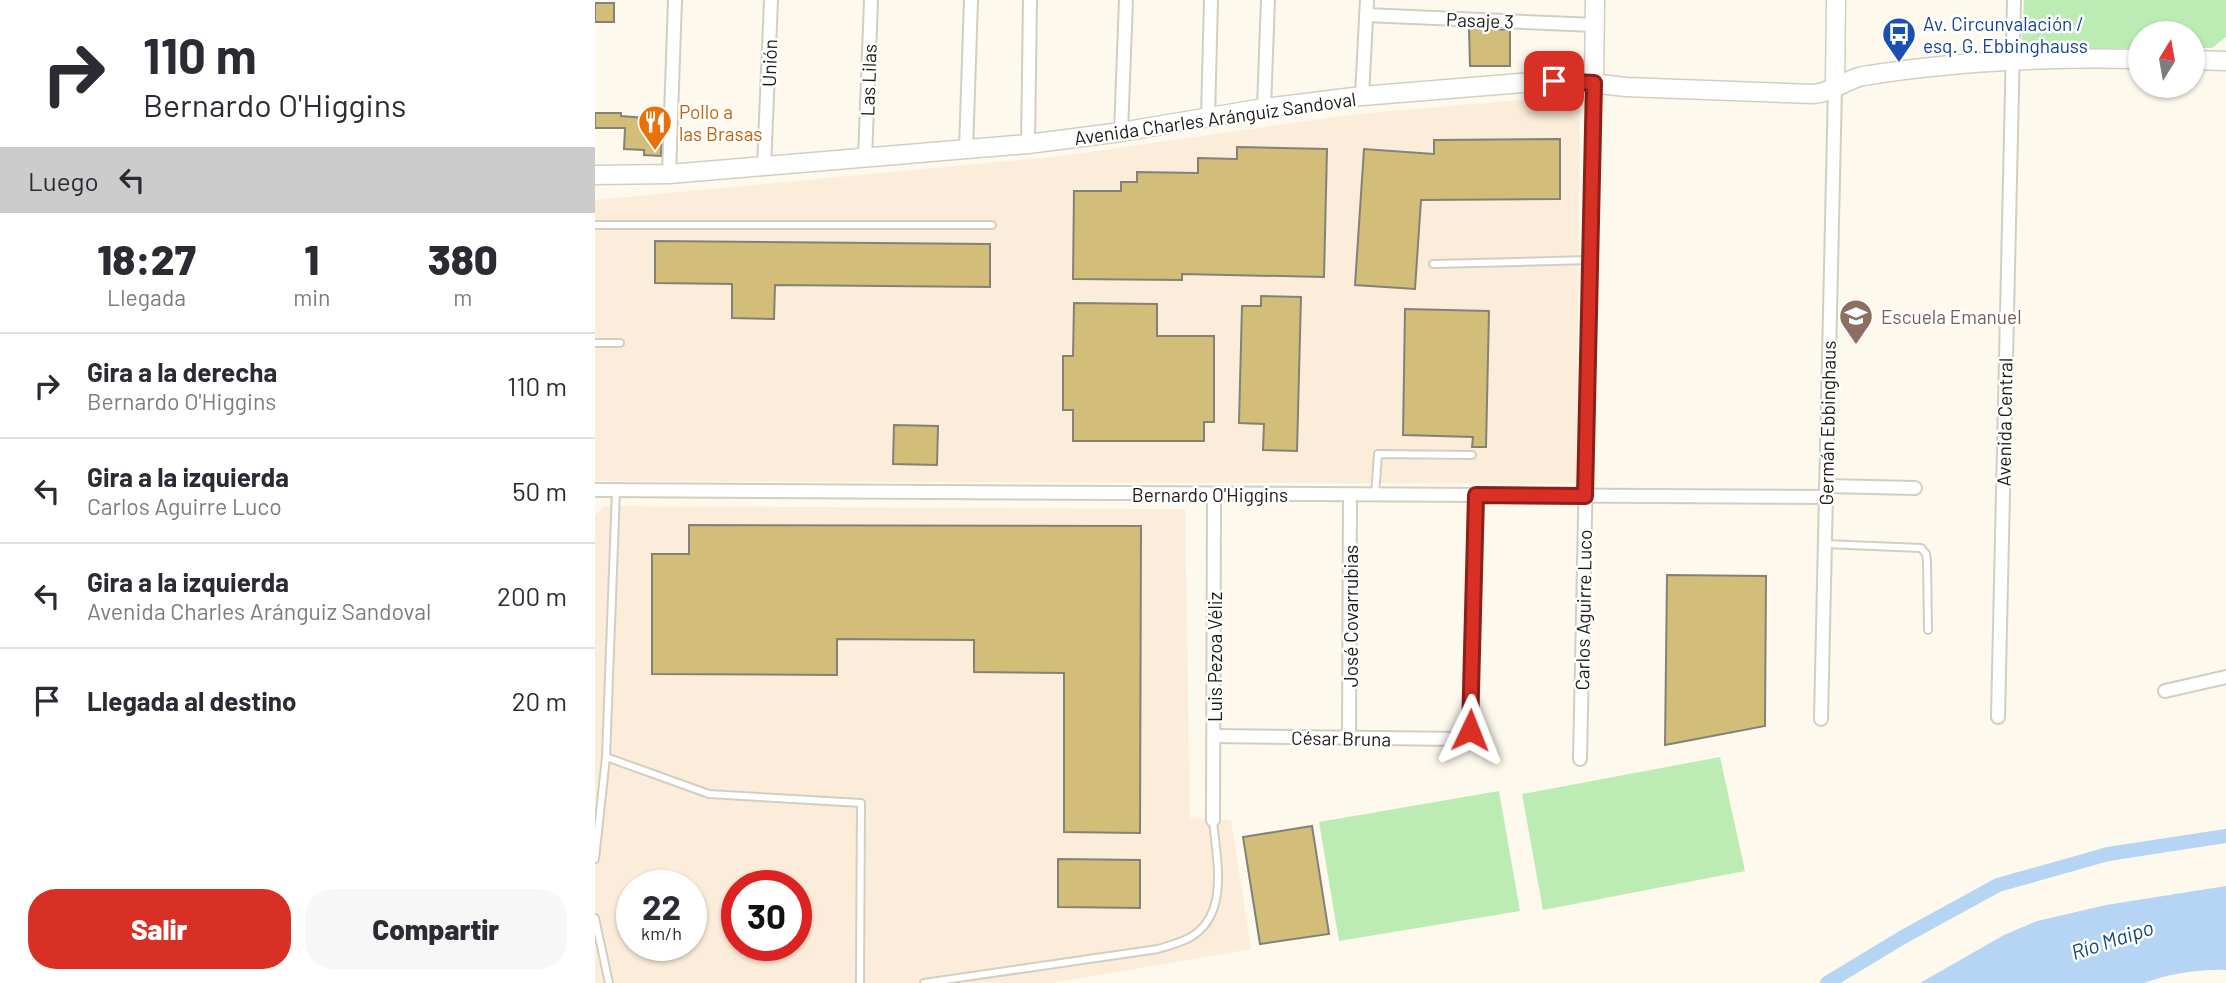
<!DOCTYPE html>
<html lang="es">
<head>
<meta charset="utf-8">
<style>
	:root { --surface:#fff; --page:#f7f7f7; --text:#2b2b33; --muted:#7c7c81; --line:#e1e1e2; --accent:#d93025 }
	body { margin:0; font-family:Barlow,sans-serif; background:var(--page); color:var(--text); height:100vh; display:flex; flex-direction:column; font-size:26px; white-space:nowrap }
	* { box-sizing:border-box; margin:0 }
	p { font-size:23px; color:var(--muted) }
	.icon { flex:none; width:38px; height:38px; fill:none; stroke:currentColor; stroke-width:2; stroke-linecap:round; stroke-linejoin:round }
	.map { position:relative; flex:1; overflow:hidden }
	.sheet { display:flex; flex-direction:column; background:var(--surface); width:595px }
	.sheet>* { flex:none }
	.guide { background:#fff; color:var(--text); overflow:hidden }
	.needle { width:46px; rotate:11deg }
	.tools { position:absolute; left:1533px; top:21px; display:grid; gap:14px }
	.tools a { display:grid; place-items:center; width:77px; height:77px; border-radius:50%; background:var(--surface); box-shadow:0 2px 5px #0004; font-size:35px }
	.speed { position:absolute; left:21px; top:870px; display:flex; gap:14px; font-size:35px; font-weight:700; text-align:center }
	.speed>* { display:grid; place-content:center; width:91px; height:91px; border-radius:50%; background:var(--surface); box-shadow:0 2px 5px #0004; line-height:1 }
	.speed small { font-size:18px; font-weight:400 }
	.speed .limit { border:10px solid #d22; background:#fff; color:#111 }
	.pin { position:absolute; display:grid; place-items:center; width:60px; height:60px; color:#fff; margin:-30px; border-radius:14px; box-shadow:0 4px 10px #0006 }
	.me { position:absolute; width:77px; margin:-38px; rotate:2deg; stroke-linejoin:round; filter:drop-shadow(0 0 5px #0008) }
	.turn { display:flex; align-items:center; gap:24px; height:147px; padding:0 28px; font-size:32px }
	.turn .icon { width:91px; height:91px; stroke-width:2.5 }
	.turn b { display:block; font-size:49px; line-height:60px }
	.then { display:flex; align-items:center; height:66px; padding:0 28px; background:#0003; gap:14px; font-size:26px }
	.eta { display:flex; justify-content:space-evenly; align-items:center; height:119px; text-align:center }
	.eta b { font-size:42px; font-weight:800; line-height:49px }
	.button { display:flex; gap:14px; margin-top:auto; padding:14px 28px }
	.button a { flex:1; height:80px; border-radius:28px; background:var(--accent); color:#fff; font-size:28px; font-weight:800; line-height:80px; text-align:center }
	.button a+a { background:var(--page); color:var(--text) }
	ul { padding:0; list-style:none }
	li { display:flex; align-items:center; gap:21px; height:105px; padding:0 28px; border-top:2px solid var(--line) }
	li div { flex:1 }
	li b { display:block; font-size:26px }
	li em { font-style:normal }
	main { display:flex; flex:1; min-height:0 }
	.map>svg:first-child { display:block }
	.industrial { fill:#fbedda; fill-rule:evenodd }
	.green { fill:#bdebb4 }
	.water { fill:#b6d5f4 }
	.lines { fill:none; stroke-linecap:round; stroke-linejoin:round }
	.canal { stroke:#b6d5f4; stroke-width:14 }
	.building { fill:#d2be79; stroke:#848176; stroke-width:2 }
	.lane-casing { stroke:#d1cec2; stroke-width:10 }
	.street-casing { stroke:#d1cec2; stroke-width:16 }
	.secondary-casing { stroke:#d1cec2; stroke-width:21 }
	.lane { stroke:#fff; stroke-width:6 }
	.street { stroke:#fff; stroke-width:12 }
	.secondary { stroke:#fff; stroke-width:18 }
	.route-casing { stroke:#8d1f18; stroke-width:18 }
	.route { stroke:#d93025; stroke-width:12 }
	.labels { text-anchor:middle; dominant-baseline:central; stroke-width:5; stroke-linejoin:round; paint-order:stroke }
	.street-label { font-size:19px; fill:#1c1b17; stroke:#fff }
	.transit-label { font-size:19px; fill:#164399; stroke:#fff; text-anchor:start }
	.food-label { font-size:19px; fill:#c56008; stroke:#fff; text-anchor:start }
	.education-label { font-size:19px; fill:#785e54; stroke:#fff; text-anchor:start }
	.water-label { font-size:21px; font-style:italic; fill:#124978; stroke:#fff }
</style>
</head>
<body>
<main>
<section class="sheet">
<div class="guide">
<div class="turn"><svg class="icon" aria-label="right" viewBox="0 0 24 24"><path d="M7 20v-9h11M14 6l5 5-5 5"/></svg><div><b>110 m</b>Bernardo O'Higgins</div></div>
<div class="then">Luego<svg class="icon" aria-label="left" viewBox="0 0 24 24"><path d="M17 20v-9H6M10 6l-5 5 5 5"/></svg></div>
</div>
<div class="eta">
<div><b>18:27</b><p>Llegada</p></div>
<div><b>1</b><p>min</p></div>
<div><b>380</b><p>m</p></div>
</div>
<ul>
<li><svg class="icon" aria-label="right" viewBox="0 0 24 24"><path d="M7 20v-9h11M14 6l5 5-5 5"/></svg><div><b>Gira a la derecha</b><p>Bernardo O'Higgins</p></div><em>110 m</em></li>
<li><svg class="icon" aria-label="left" viewBox="0 0 24 24"><path d="M17 20v-9H6M10 6l-5 5 5 5"/></svg><div><b>Gira a la izquierda</b><p>Carlos Aguirre Luco</p></div><em>50 m</em></li>
<li><svg class="icon" aria-label="left" viewBox="0 0 24 24"><path d="M17 20v-9H6M10 6l-5 5 5 5"/></svg><div><b>Gira a la izquierda</b><p>Avenida Charles Aránguiz Sandoval</p></div><em>200 m</em></li>
<li><svg class="icon" aria-label="arrive" viewBox="0 0 24 24"><path d="M6 21V4h12l-3 4 3 4H6"/></svg><div><b>Llegada al destino</b></div><em>20 m</em></li>
</ul>
<div class="button"><a>Salir</a><a>Compartir</a></div>
</section>
<div class="map">
<svg width="1631" height="983" viewBox="0 0 1631 983">
	<rect width="100%" height="100%" fill="#fdf9ed"/>
	<g class="industrial">
		<polygon points="985,95 981,484 0,481 0,200 466,156 762,114"/>
		<path d="M 9,506 L 590,509 L 595,818 L 636,820 L 656,949 L 457,983 L 0,983 L 0,515 ZM 37,886 L 96,886 L 96,945 L 37,945 ZM 142,886 L 201,886 L 201,945 L 142,945 Z"/>
	</g>
	<g class="green">
		<polygon points="1429,0 1631,0 1631,37 1617,48 1598,48 1598,33 1545,33 1545,48 1436,48 1427,40"/>
		<polygon points="1125,757 1150,871 948,910 927,794"/>
		<polygon points="904,791 925,911 744,941 724,822"/>
	</g>
	<path class="water" d="M 1631,886 L 1631,970 C 1604,969 1574,974 1549,983 L 1325,983 L 1409,935 L 1442,921 L 1511,905 Z"/>
	<g class="lines">
		<polyline class="canal" points="1232,983 1308,937 1403,885 1513,854 1631,836"/>
	</g>
	<g class="building">
		<rect x="0" y="3" width="19" height="19"/>
		<polygon points="874,28 915,30 915,66 875,66"/>
		<polygon points="0,113 26,113 26,116 50,118 50,127 67,127 66,156 49,155 49,150 29,149 30,128 0,128"/>
		<polygon points="965,139 965,199 826,200 820,289 760,285 769,149 839,154 839,140"/>
		<polygon points="642,147 732,149 729,277 587,274 587,280 478,279 479,191 526,191 526,182 542,182 542,172 603,173 603,158 642,159"/>
		<polygon points="60,241 395,244 395,287 180,285 179,319 137,318 137,284 60,283"/>
		<polygon points="666,296 706,297 702,451 668,450 669,424 644,423 647,306 666,306"/>
		<polygon points="479,303 562,304 562,336 619,336 619,422 609,422 609,441 478,441 478,410 468,410 468,356 478,356"/>
		<polygon points="810,309 894,311 891,447 877,447 878,437 808,435"/>
		<polygon points="299,425 343,426 342,465 298,464"/>
		<polygon points="94,525 546,526 545,833 469,832 469,673 379,672 379,640 242,639 242,675 57,674 57,554 94,554"/>
		<polygon points="1072,575 1171,576 1170,726 1070,745"/>
		<polygon points="717,826 734,934 665,944 648,837"/>
		<polygon points="463,859 545,860 545,908 463,907"/>
	</g>
	<g class="lines">
		<g class="lane-casing">
			<g id="lane">
				<polyline points="0,225 397,225"/>
				<polyline points="838,264 995,260"/>
				<polyline points="0,343 25,343"/>
				<polyline points="780,495 783,454 877,455"/>
				<polyline points="1230,544 1326,548 1331,554 1332,562 1333,630"/>
				<polyline points="11,757 114,794 266,803 265,983"/>
				<polyline points="0,859 11,757 21,491"/>
				<polyline points="0,918 14,983"/>
				<path d="M 329,983 L 563,949 C 573,946 584,943 594,938 C 636,915 621,858 618,820"/>
			</g>
		</g>
		<g class="street-casing">
			<g id="street">
				<polyline points="771,15 1000,25"/>
				<polyline points="767,96 772,0"/>
				<polyline points="669,108 673,0"/>
				<polyline points="613,117 616,0"/>
				<polyline points="526,132 531,0"/>
				<polyline points="433,144 435,0"/>
				<polyline points="371,150 376,0"/>
				<polyline points="270,159 276,0"/>
				<polyline points="169,167 176,0"/>
				<polyline points="74,174 80,0"/>
				<polyline points="1231,486 1320,488"/>
				<polyline points="0,490 1231,497"/>
				<polyline points="1570,691 1631,677"/>
				<polyline points="1403,717 1419,0"/>
				<polyline points="1226,719 1240,87"/>
				<polyline points="619,736 866,739 872,737 875,730 882,495"/>
				<polyline points="754,738 755,495"/>
				<polyline points="985,759 999,83"/>
				<polyline points="618,820 619,494"/>
			</g>
		</g>
		<g class="secondary-casing">
			<g id="secondary">
				<polyline points="1598,60 1631,61"/>
				<polyline points="999,83 1000,0"/>
				<polyline points="1240,87 1241,0"/>
				<path d="M 0,175 L 74,174 L 433,144 L 526,132 L 669,108 L 767,96 L 939,82 L 978,81 L 1031,87 L 1218,94 C 1236,93 1250,80 1268,76 C 1360,61 1452,57 1545,59"/>
			</g>
		</g>
		<use href="#lane" class="lane"/>
		<use href="#street" class="street"/>
		<use href="#secondary" class="secondary"/>
	</g>
	<g class="lines">
		<g class="route-casing">
			<polyline id="route" points="875,730 881,495 990,496 999,83 959,81"/>
		</g>
		<use href="#route" class="route"/>
	</g>
	<defs>
		<g id="bus-pin" transform="scale(1.75)"><path d="M0 17L-7.5 6A9.5 9.5 0 1 1 7.5 6Z" fill="#1a4fb4" stroke="#fff"/><path d="M-5-6H5V4H4V6H2V4H-2V6H-4V4H-5ZM-3.5-4V0h7V-4ZM-3.5 1.2v1.5H-2V1.2ZM2 1.2v1.5H3.5V1.2Z" fill="#fff"/></g>
		<g id="restaurant-pin" transform="scale(1.75)"><path d="M0 17L-7.5 6A9.5 9.5 0 1 1 7.5 6Z" fill="#e8710a" stroke="#fff"/><path d="M-5-6h1v4h1v-4h1v4h1v-4h1v5L-1.5 .5V6h-2V.5L-5-1ZM5-6V6H3V1.5H1.5Q1.5-4 5-6Z" fill="#fff"/></g>
		<g id="school-pin" transform="scale(1.75)"><path d="M0 17L-7.5 6A9.5 9.5 0 1 1 7.5 6Z" fill="#8d6e63" stroke="#fff"/><path d="M0-5L7-2L0 1L-7-2ZM-4 1L0 2.5L4 1V4Q0 6-4 4Z" fill="#fff"/></g>
	</defs>
	<g fill-rule="evenodd">
		<use href="#bus-pin" x="1304" y="34"/>
		<use href="#restaurant-pin" x="60" y="122"/>
		<use href="#school-pin" x="1261" y="316"/>
	</g>
	<g class="labels">
		<g class="street-label">
			<text transform="translate(885 20) rotate(2)">Pasaje 3</text>
			<text transform="translate(174 63) rotate(-88)">Unión</text>
			<text transform="translate(273 80) rotate(-88)">Las Lilas</text>
			<text transform="translate(620 118) rotate(-8)">Avenida Charles Aránguiz Sandoval</text>
			<text transform="translate(1409 422) rotate(-89)">Avenida Central</text>
			<text transform="translate(1232 423) rotate(-89)">Germán Ebbinghaus</text>
			<text x="615" y="494">Bernardo O'Higgins</text>
			<text transform="translate(988 610) rotate(-89)">Carlos Aguirre Luco</text>
			<text transform="translate(755 616) rotate(-90)">José Covarrubias</text>
			<text transform="translate(619 657) rotate(-90)">Luis Pezoa Véliz</text>
			<text transform="translate(746 738) rotate(1)">César Bruna</text>
		</g>
		<g class="transit-label">
			<text x="1328" y="23">Av. Circunvalación /<tspan x="1328" dy="22">esq. G. Ebbinghauss</tspan></text>
		</g>
		<g class="food-label">
			<text x="84" y="111">Pollo a<tspan x="84" dy="22">las Brasas</tspan></text>
		</g>
		<g class="education-label">
			<text x="1286" y="316">Escuela Emanuel</text>
		</g>
		<g class="water-label">
			<text transform="translate(1517 939) rotate(-18)">Río Maipo</text>
		</g>
	</g>
</svg>
<div class="tools">
<a><svg class="needle" viewBox="-14 -14 28 28"><path d="M0-13l5 13h-10z" fill="#e53935"/><path d="M0 13l5-13h-10z" fill="#7c7c81"/></svg></a>
</div>
<div class="speed"><div>22<small>km/h</small></div><div class="limit">30</div></div>
<div class="pin" style="left:959px;top:81px;background:#d93025"><svg class="icon" aria-label="arrive" viewBox="0 0 24 24"><path d="M6 21V4h12l-3 4 3 4H6"/></svg></div>
<svg class="me" style="left:875px;top:730px" viewBox="-20 -20 40 40"><path d="M0-17L14 15 0 8-14 15z" fill="#d93025" stroke="#fff" stroke-width="4"/></svg>
</div>
</main>
</body>
</html>
